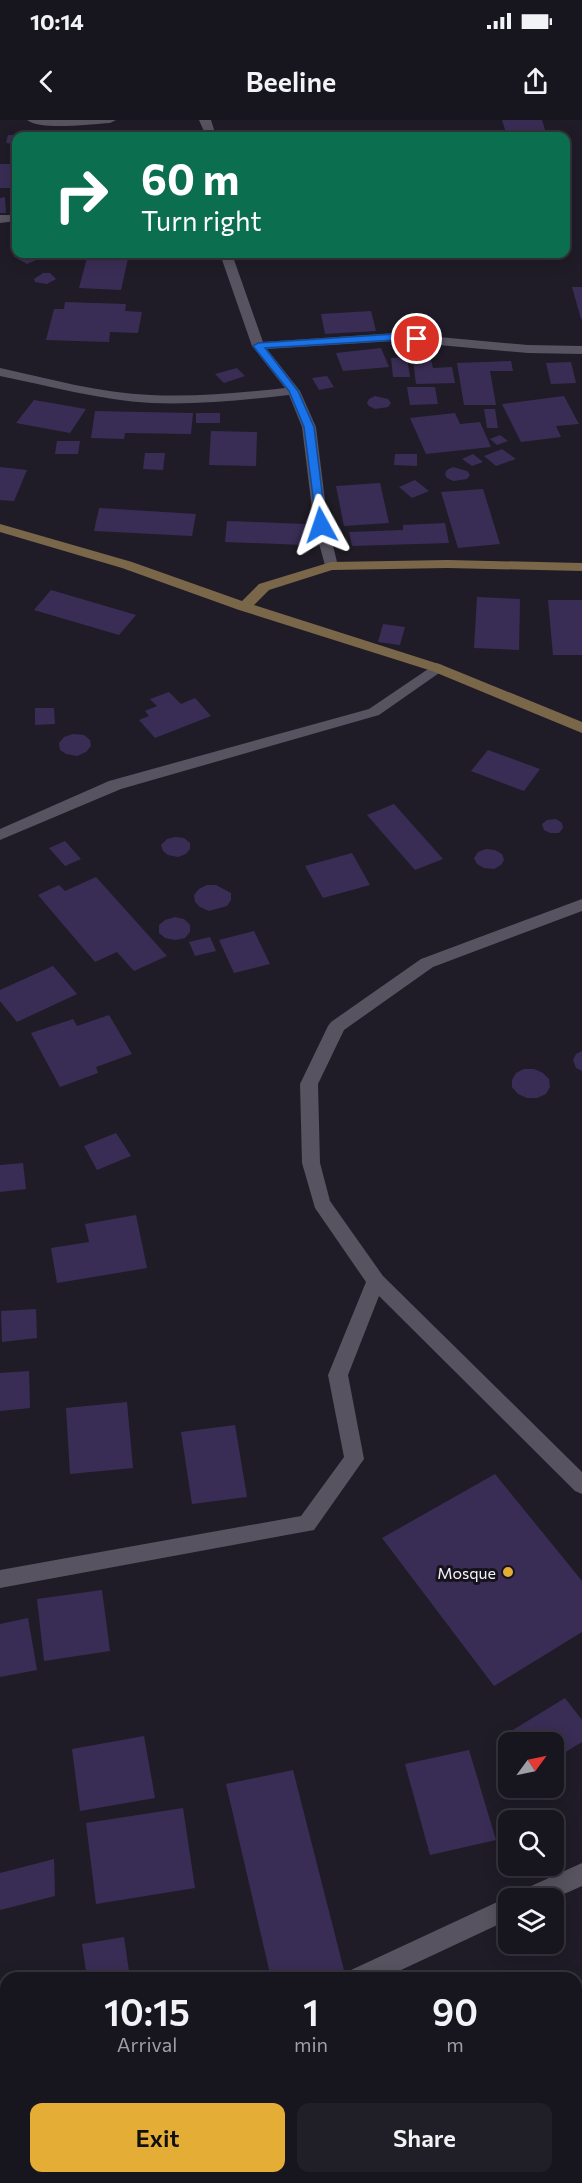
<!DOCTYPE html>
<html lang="en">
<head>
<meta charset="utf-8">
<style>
	:root { --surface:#17151d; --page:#201e26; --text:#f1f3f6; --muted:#9e9fa4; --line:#36343b; --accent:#e4ad35 }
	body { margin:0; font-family:Commissioner,sans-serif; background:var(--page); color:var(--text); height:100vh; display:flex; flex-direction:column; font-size:22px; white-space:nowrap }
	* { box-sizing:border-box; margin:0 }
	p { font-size:20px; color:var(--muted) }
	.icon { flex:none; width:33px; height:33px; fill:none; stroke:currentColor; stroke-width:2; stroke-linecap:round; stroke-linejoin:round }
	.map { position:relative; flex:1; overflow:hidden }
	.panel { position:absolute; left:0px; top:1852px; width:582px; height:212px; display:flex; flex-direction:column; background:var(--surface); border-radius:18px 18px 0 0; box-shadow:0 3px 15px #0003,0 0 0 2px var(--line) }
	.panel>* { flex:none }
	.top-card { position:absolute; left:12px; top:12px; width:558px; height:126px; border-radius:12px; box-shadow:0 3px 15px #0003,0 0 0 2px var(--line); background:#0b6e4f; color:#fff; overflow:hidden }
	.needle { width:39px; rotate:57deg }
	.fabs { position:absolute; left:498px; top:1612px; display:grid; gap:12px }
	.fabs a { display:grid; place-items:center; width:66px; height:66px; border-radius:12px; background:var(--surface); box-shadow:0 3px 15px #0003,0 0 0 2px var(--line); font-size:30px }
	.pin { position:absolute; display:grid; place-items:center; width:51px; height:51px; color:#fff; margin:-26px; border:3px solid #fff; border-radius:50%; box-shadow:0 2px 6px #0007 }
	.me { position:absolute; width:66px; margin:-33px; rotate:355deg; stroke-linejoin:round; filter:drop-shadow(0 0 4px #0008) }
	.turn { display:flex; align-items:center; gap:21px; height:126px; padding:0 30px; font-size:27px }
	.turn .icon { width:78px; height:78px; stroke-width:2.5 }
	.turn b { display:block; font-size:42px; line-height:51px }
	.eta { display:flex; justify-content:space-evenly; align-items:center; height:102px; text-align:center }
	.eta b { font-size:36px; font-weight:600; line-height:42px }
	.primary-button { display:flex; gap:12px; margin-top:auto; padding:12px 30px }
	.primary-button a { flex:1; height:69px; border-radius:12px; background:var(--accent); color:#111; font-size:24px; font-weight:600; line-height:69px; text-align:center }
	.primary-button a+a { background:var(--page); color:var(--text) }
	.status { display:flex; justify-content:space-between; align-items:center; height:42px; padding:0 30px; background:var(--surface); direction:ltr }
	.status svg { height:16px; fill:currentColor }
	header { display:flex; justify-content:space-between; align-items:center; height:78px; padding:0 30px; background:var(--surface); font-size:27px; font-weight:600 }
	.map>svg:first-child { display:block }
	.building { fill:#3a2d55 }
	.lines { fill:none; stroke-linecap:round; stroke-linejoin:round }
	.street { fill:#575360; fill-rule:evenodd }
	.secondary { fill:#7a674a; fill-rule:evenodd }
	.route { fill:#1a73e8; stroke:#114b97; stroke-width:1.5 }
	.poi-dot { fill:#e4ad35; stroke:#16131d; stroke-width:2 }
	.labels { text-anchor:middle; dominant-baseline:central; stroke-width:6; stroke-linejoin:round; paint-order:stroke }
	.poi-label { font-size:16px; fill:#f4f2fa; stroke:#16131d; text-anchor:end }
</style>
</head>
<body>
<div class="status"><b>10:14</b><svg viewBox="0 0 49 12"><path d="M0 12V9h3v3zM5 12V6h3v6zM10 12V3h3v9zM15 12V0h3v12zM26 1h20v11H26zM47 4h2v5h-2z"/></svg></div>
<header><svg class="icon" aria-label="back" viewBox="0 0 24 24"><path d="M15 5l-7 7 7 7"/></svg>Beeline<svg class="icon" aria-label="share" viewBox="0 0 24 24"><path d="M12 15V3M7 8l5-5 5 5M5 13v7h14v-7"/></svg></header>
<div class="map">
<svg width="582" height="2063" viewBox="0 0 582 2063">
	<rect width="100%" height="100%" fill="#1f1c27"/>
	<g class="building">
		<polygon points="502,0 542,0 547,16 507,16"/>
		<polygon points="241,11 269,11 270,16 242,16"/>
		<polygon points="122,12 122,16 70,16 70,14"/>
		<polygon points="8,15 16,15 16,24 6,23"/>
		<rect x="0" y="44" width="16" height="24"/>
		<polygon points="5,77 6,93 0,93 0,78"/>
		<polygon points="19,134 33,134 41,138 27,144 13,136"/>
		<polygon points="88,134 129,134 121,170 79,168"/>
		<polygon points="43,153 50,153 56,159 47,164 35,162 34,159"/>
		<polygon points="572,167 582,167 582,199 581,199"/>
		<polygon points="65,182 126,184 125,191 142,192 138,213 110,212 109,222 46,220 54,189 64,189"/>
		<polygon points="371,191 376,211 325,214 321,194"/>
		<polygon points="381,228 389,247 343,251 336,233"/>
		<polygon points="407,237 410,257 393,257 391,238"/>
		<polygon points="413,240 431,240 433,248 452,247 455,263 416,264"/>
		<polygon points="511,241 513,251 490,251 496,285 464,285 457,243"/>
		<polygon points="571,242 576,263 551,264 546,243"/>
		<polygon points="237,248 245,256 224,263 215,254"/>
		<polygon points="327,256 334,267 319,270 312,258"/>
		<polygon points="407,267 435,267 438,284 410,285"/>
		<polygon points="375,276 388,279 391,283 388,287 375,289 369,286 367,283 369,279"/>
		<polygon points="564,276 579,304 556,306 561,317 521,322 502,284"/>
		<polygon points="34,280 86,289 70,313 16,303"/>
		<polygon points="484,289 495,289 498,308 487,308"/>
		<polygon points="95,291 193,293 191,314 125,313 124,319 91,318"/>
		<rect x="196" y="293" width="24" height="10"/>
		<polygon points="455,293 460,304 480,302 491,327 426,334 410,298"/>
		<polygon points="211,311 257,312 256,346 209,345"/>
		<polygon points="500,315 508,321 497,325 490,319"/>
		<polygon points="57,321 80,321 78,334 55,334"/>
		<polygon points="502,329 516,339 496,346 484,336"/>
		<polygon points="145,333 165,333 163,350 143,349"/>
		<polygon points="395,334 417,334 417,346 394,345"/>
		<polygon points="473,334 483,342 472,346 462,339"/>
		<polygon points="0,347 27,350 14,381 0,380"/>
		<polygon points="453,347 467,351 470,355 467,359 453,361 447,358 445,354 447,350"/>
		<polygon points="415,360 429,371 412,378 399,367"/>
		<polygon points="380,363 389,403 344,406 336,366"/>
		<polygon points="483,369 500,424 458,428 441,372"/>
		<polygon points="99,388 196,394 192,416 94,411"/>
		<polygon points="227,401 306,404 304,425 225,422"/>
		<polygon points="445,403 449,423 352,426 349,412 403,410 403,405"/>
		<polygon points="51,470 136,495 119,515 34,490"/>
		<polygon points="477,477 520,479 519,530 474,528"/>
		<polygon points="548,480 582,480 582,535 553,535"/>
		<polygon points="383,504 405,507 400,525 378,522"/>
		<polygon points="169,572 181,584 195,578 211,596 155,618 139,600 149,596 145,591 157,586 150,579"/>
		<polygon points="35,588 54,588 55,604 35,605"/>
		<polygon points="73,614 84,615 90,620 91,626 86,632 77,636 66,634 60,630 59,623 64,617"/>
		<polygon points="488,630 540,649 524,671 471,651"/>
		<polygon points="394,684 443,739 415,750 367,695"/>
		<polygon points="556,699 562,703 563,708 559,713 550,713 544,710 542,704 547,700"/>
		<polygon points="175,717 184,718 190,723 190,729 186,734 178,737 168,735 163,731 161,725 167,719"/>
		<polygon points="65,721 81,739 65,746 49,728"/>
		<polygon points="486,729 495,730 502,734 504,740 501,745 494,749 484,748 477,744 474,738 478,732"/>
		<polygon points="352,733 370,765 323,778 305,746"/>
		<polygon points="96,757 167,836 134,851 117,832 95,842 38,775 59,765 65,771"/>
		<polygon points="207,765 216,765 231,773 231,780 227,786 209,791 200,787 195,782 194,775 199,769"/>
		<polygon points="175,797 184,799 190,805 190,812 185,818 175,820 165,818 159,813 159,805 165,800"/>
		<polygon points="254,811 270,844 234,853 219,820"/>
		<polygon points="210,817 216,831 195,836 189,822"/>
		<polygon points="53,846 77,874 17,902 0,881 0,870"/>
		<polygon points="109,895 132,934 96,947 98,953 60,967 31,913 73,899 77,906"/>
		<polygon points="582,931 582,951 576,948 573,940 576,934"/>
		<polygon points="524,949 534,949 543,953 549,959 550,967 546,974 537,978 527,978 518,974 512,967 512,960 516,953"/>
		<polygon points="116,1013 131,1036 97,1050 84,1026"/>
		<polygon points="23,1043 26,1069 0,1072 0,1045"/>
		<polygon points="136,1095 147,1148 57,1163 51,1128 89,1122 85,1104"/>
		<polygon points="36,1189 37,1218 2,1222 1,1191"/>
		<polygon points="29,1251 30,1288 0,1291 0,1253"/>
		<polygon points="127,1282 133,1348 70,1354 66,1288"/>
		<polygon points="235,1305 247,1377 192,1384 181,1312"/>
		<polygon points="495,1354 582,1461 582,1512 494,1566 382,1418"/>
		<polygon points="102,1470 110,1531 44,1541 37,1479"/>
		<polygon points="28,1498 37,1550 0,1557 0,1504"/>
		<polygon points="565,1578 582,1600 582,1622 554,1639 554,1623 508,1623 508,1634 498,1619"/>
		<polygon points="144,1616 155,1678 80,1691 72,1629"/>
		<polygon points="469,1630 496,1720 430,1735 405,1644"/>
		<polygon points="293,1650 346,1858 271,1858 226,1664"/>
		<polygon points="183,1688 195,1768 96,1784 86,1703"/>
		<polygon points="54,1739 55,1776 0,1790 0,1753"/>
		<polygon points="124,1817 130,1858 87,1858 82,1824"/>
	</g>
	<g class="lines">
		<g class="street">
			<path d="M 27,0 L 116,0 L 110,3 C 91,4 41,11 27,0 Z"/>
			<polygon points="199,0 211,0 216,16 206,16"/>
			<polygon points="0,95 16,95 16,101 0,103"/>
			<path d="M 220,134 L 232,134 L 263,222 L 395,213 L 528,225 L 582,226 L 582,234 L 528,233 L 395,221 L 267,229 L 300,271 L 316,307 L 328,405 L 338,446 L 331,450 L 326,449 L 314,405 L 302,307 L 289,275 C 243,280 197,285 151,283 C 100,280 50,266 0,256 L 0,248 C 50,259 100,273 151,275 C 195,277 240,273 285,268 L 252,226 Z"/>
			<polygon points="437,543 442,545 444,548 442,551 379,595 121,669 0,720 0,709 109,661 369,589"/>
			<polygon points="582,779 582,791 433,847 344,910 318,964 320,1043 330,1081 383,1156 582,1352 582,1374 575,1371 379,1176 348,1255 364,1339 314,1410 0,1468 0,1450 301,1396 344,1337 328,1255 366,1162 315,1088 302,1043 300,964 328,906 331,902 421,839"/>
			<polygon points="582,1743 582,1766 553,1779 517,1779 520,1771"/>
			<polygon points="508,1777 514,1779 508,1779 508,1800 384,1858 347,1858 351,1850"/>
			<polygon points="6,1997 6,2021 0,2023 0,1999"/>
		</g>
		<polygon class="secondary" points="0,404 132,442 242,481 259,464 331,442 448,440 582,443 582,451 448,448 332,450 269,470 254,485 442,545 582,602 582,613 432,551 239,490 122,448 0,412"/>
	</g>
	<polygon class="route" points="395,214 417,216 422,219 417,222 395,220 265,228 298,271 314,307 326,405 317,407 304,307 289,271 253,226 258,223"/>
	<circle class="poi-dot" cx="508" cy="1452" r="6"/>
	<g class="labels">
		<g class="poi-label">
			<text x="496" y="1452">Mosque</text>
		</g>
	</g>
</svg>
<div class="fabs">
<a><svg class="needle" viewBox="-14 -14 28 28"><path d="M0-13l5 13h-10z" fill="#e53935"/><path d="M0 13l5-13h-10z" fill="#9e9fa4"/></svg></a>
<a><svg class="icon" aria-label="search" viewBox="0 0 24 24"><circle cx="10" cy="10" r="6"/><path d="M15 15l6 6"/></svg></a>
<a><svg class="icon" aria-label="layers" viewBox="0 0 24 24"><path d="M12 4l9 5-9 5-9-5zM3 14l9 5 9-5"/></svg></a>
</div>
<div class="pin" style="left:417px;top:219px;background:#d93025"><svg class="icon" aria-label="arrive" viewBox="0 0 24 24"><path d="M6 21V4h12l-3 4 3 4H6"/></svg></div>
<svg class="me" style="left:321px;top:405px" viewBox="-20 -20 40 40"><path d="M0-17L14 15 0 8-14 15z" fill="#1a73e8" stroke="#fff" stroke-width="4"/></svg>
<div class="top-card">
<div class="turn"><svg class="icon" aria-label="right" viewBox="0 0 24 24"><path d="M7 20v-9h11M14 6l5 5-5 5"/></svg><div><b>60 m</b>Turn right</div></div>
</div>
<section class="panel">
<div class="eta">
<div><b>10:15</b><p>Arrival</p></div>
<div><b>1</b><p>min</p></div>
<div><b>90</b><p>m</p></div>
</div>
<div class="primary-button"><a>Exit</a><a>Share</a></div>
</section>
</div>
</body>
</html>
